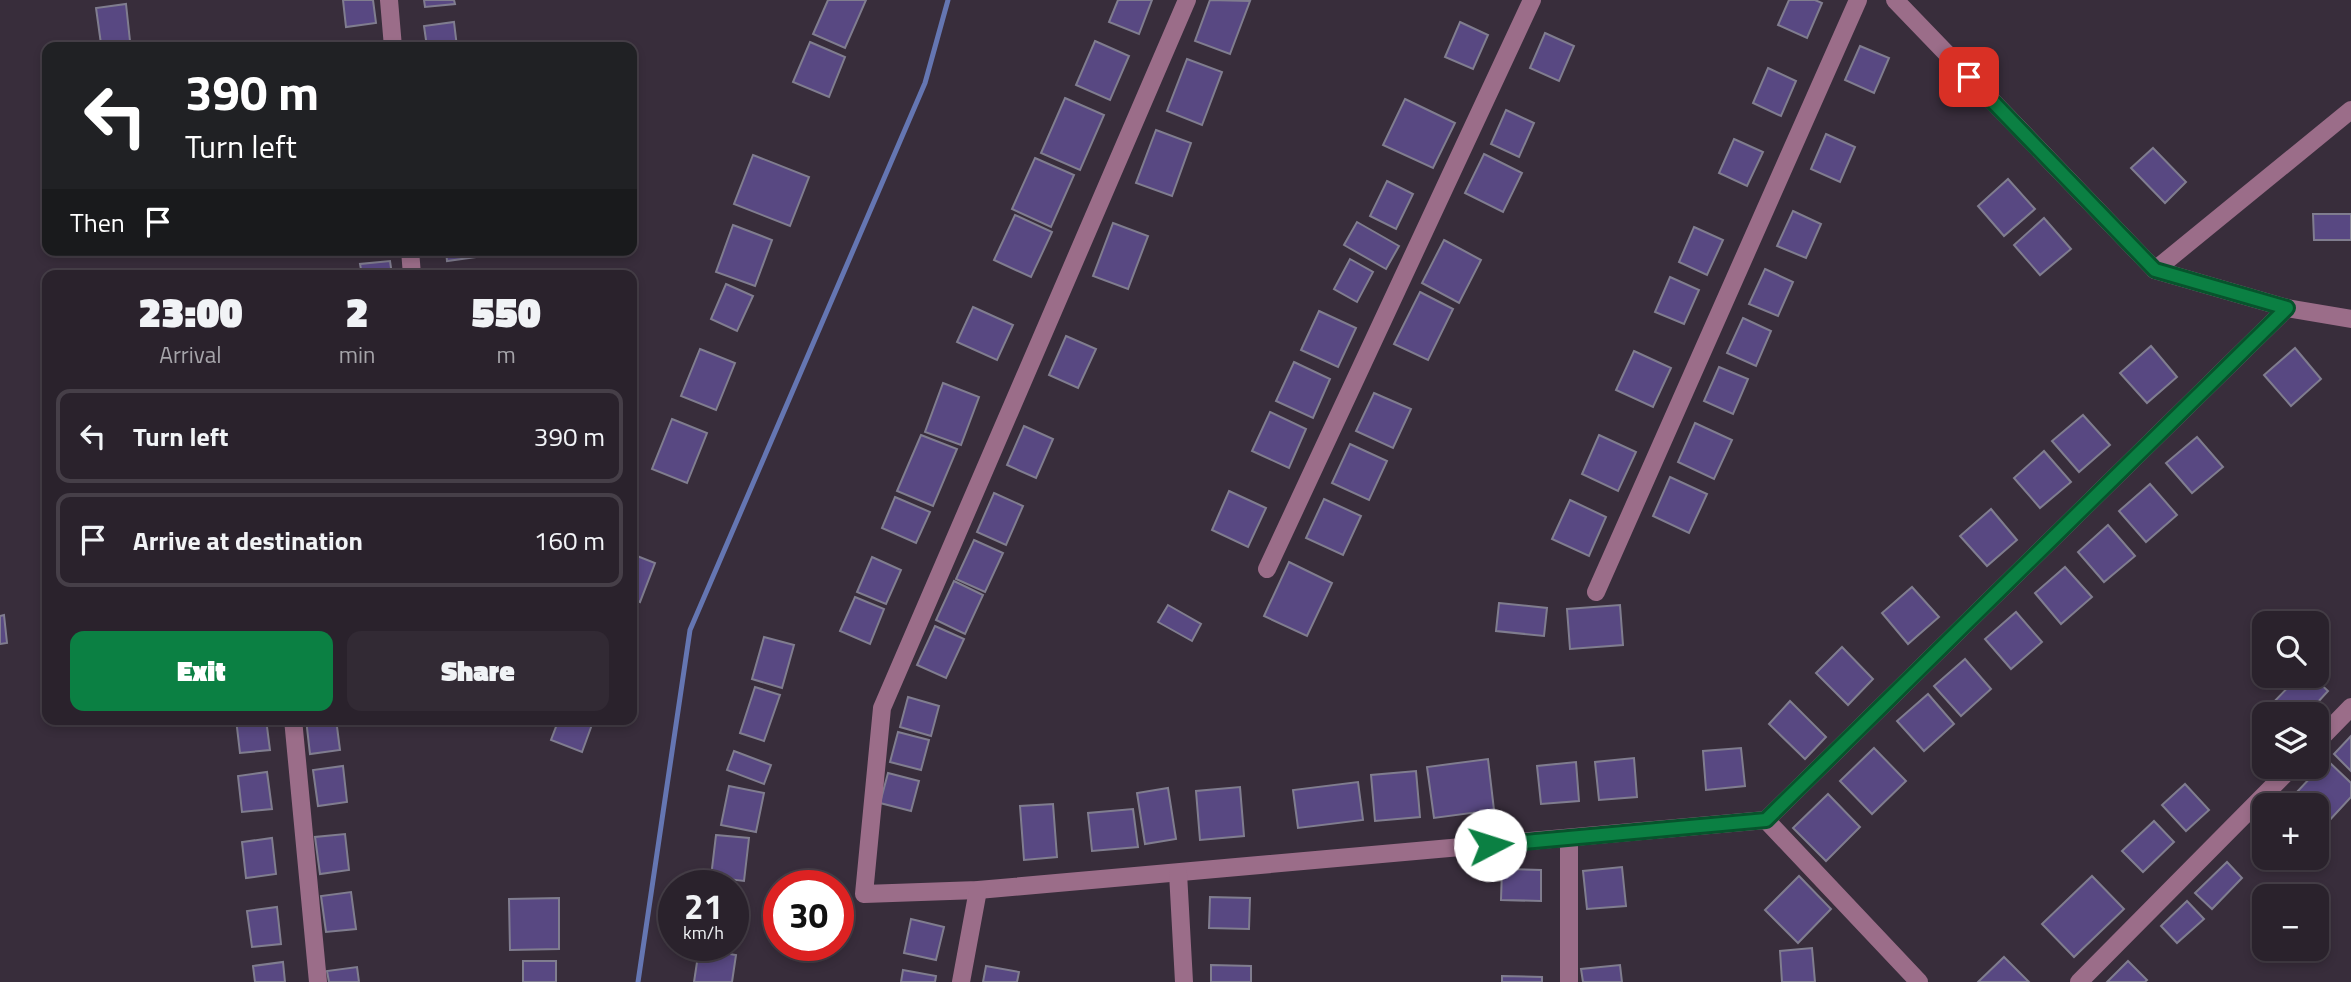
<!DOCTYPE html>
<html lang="en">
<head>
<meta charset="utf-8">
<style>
	:root { --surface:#2a222c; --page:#322a34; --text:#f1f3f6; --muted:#a5a4a9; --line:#463f48; --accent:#0b8043 }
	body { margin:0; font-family:"Titillium Web",sans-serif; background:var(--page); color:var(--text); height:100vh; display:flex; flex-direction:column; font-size:26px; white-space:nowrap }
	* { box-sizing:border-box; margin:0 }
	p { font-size:23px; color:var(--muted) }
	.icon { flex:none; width:38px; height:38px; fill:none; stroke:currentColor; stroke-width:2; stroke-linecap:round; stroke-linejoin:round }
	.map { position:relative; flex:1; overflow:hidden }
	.sheet { position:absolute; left:42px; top:270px; width:595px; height:455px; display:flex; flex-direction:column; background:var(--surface); border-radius:14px; box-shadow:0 4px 10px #0003,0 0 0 2px var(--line) }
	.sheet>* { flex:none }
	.hud { position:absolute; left:42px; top:42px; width:595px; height:214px; border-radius:14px; box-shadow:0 4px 10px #0003,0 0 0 2px var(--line); background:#202124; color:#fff; overflow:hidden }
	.buttons { position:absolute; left:2252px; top:611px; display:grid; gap:14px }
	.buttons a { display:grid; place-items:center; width:77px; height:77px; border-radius:14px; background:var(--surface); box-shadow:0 4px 10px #0003,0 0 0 2px var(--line); font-size:35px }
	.speed { position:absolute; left:658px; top:870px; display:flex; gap:14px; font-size:35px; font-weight:700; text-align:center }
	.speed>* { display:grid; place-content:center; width:91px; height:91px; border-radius:50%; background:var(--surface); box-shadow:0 4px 10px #0003,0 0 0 2px var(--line); line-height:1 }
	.speed small { font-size:18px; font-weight:400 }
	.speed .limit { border:10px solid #d22; background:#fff; color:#111 }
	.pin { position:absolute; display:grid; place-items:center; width:60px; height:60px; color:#fff; margin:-30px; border-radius:14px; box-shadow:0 4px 10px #0006 }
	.me { position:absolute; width:77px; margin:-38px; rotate:85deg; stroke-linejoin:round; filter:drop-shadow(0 0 5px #0008) }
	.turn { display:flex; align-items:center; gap:24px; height:147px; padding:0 28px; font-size:32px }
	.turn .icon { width:91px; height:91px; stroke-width:2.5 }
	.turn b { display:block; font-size:49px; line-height:60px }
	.then { display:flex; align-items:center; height:66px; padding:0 28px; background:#0003; gap:14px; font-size:26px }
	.eta { display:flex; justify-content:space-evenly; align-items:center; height:119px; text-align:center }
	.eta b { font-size:42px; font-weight:800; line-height:49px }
	.primary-button { display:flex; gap:14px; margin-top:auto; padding:14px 28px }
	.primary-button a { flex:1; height:80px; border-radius:14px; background:var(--accent); color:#fff; font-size:28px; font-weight:800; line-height:80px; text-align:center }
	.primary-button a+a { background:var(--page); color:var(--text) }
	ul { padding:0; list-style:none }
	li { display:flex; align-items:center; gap:21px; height:94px; margin:0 14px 10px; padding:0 14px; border:4px solid var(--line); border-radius:14px }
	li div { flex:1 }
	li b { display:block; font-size:26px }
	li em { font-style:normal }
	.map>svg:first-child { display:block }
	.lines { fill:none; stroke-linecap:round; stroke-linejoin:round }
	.stream { stroke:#6576b2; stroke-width:5 }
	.building { fill:#584882; stroke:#807d8f; stroke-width:2 }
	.minor { stroke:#9b6d89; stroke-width:18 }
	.route-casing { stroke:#07532c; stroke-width:18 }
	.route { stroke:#0b8043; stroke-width:12 }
</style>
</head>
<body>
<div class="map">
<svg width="2351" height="982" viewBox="0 0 2351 982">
	<rect width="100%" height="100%" fill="#382d3b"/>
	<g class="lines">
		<polyline class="stream" points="638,982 690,630 925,83 948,0"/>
	</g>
	<g class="building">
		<polygon points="343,0 373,0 376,23 346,27"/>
		<polygon points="424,0 454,0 455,4 425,7"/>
		<polygon points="828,0 866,0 845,48 813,34"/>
		<polygon points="1118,0 1152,0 1139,34 1109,22"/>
		<polygon points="1210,0 1250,1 1230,54 1195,41"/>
		<polygon points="1789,0 1815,0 1822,3 1807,38 1778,25"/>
		<polygon points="126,4 130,41 101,44 96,8"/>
		<polygon points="454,22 457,47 427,47 424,26"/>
		<polygon points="1460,22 1488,35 1473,69 1445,57"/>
		<polygon points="1545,33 1574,46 1559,81 1530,68"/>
		<polygon points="1095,41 1129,56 1110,100 1076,85"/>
		<polygon points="810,42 845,57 829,97 793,82"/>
		<polygon points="1860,46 1889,58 1874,93 1845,80"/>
		<polygon points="1187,59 1222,72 1202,125 1167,111"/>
		<polygon points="1768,68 1796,81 1781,116 1753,103"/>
		<polygon points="1065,98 1104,115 1080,170 1041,153"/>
		<polygon points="1405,99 1455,123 1433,168 1383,145"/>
		<polygon points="1506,110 1534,123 1519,157 1491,144"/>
		<polygon points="1156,130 1191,143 1172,196 1136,183"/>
		<polygon points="1826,134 1855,147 1840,182 1811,169"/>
		<polygon points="1734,139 1763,152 1747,186 1719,173"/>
		<polygon points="2153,148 2186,182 2165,203 2131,168"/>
		<polygon points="1484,154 1522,173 1503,212 1465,193"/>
		<polygon points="753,155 809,177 790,226 734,204"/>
		<polygon points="1035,158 1074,175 1051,227 1012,209"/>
		<polygon points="2008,179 2035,209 2004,236 1978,206"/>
		<polygon points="1387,181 1413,194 1396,229 1370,216"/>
		<polygon points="1793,211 1821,224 1806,258 1777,246"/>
		<polygon points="2313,214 2351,214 2351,240 2314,240"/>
		<polygon points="1015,215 1052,232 1031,277 994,260"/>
		<polygon points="2044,218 2071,249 2040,275 2014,245"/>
		<polygon points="1357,222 1399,246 1386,269 1344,245"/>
		<polygon points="1113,223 1148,236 1128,289 1093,276"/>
		<polygon points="733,225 772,240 755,286 716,272"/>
		<polygon points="1694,227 1723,240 1707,275 1679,262"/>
		<polygon points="1444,240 1481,260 1459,303 1422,283"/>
		<polygon points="115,250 145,250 145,253 116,256"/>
		<polygon points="446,250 476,250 477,257 447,261"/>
		<polygon points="1350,259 1373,272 1357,302 1334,289"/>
		<polygon points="390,261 392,275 362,275 360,264"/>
		<polygon points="1765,269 1793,282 1778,316 1749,304"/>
		<polygon points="1670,277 1699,290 1684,324 1655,312"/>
		<polygon points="726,284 753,296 737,331 711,319"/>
		<polygon points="1420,292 1453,309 1428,360 1394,344"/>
		<polygon points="973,307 1013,325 997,360 957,342"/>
		<polygon points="1319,311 1356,328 1338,367 1301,350"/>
		<polygon points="1743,318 1771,331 1756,366 1727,353"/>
		<polygon points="1066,336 1096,349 1078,388 1049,375"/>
		<polygon points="2151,346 2177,377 2147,403 2120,373"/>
		<polygon points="2295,348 2321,379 2291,406 2264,375"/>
		<polygon points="700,349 735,363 716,410 681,396"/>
		<polygon points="1634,351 1671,368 1653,407 1616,390"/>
		<polygon points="1294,362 1330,379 1313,418 1276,401"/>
		<polygon points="1719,367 1748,379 1733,414 1704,401"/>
		<polygon points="943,383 979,397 961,445 925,432"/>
		<polygon points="1374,393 1411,409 1393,448 1356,431"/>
		<polygon points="1270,412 1306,429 1289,468 1252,451"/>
		<polygon points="2083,415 2110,445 2079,472 2052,441"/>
		<polygon points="672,419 707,433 687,483 652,469"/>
		<polygon points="1695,423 1732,440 1714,479 1678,462"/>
		<polygon points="1024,426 1053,439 1036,478 1007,465"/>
		<polygon points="921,435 957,449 933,506 897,491"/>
		<polygon points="1599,435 1636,452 1618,491 1582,474"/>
		<polygon points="2197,437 2223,467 2192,493 2166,463"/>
		<polygon points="1350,444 1387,461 1369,500 1332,483"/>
		<polygon points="2044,451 2071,482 2040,508 2014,478"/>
		<polygon points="1670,477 1707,494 1689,533 1653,516"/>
		<polygon points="2150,484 2177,515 2146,542 2119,511"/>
		<polygon points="1229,491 1266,508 1248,547 1212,530"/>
		<polygon points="994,493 1023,506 1006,545 977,532"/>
		<polygon points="895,497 930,512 916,543 882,528"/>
		<polygon points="1324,499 1361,516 1343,555 1306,538"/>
		<polygon points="1570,500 1606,517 1589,556 1552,539"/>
		<polygon points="1991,509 2017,540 1987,566 1960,536"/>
		<polygon points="2108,525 2135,556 2104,582 2078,552"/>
		<polygon points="974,540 1003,553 985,592 956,579"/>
		<polygon points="632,554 655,563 640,602 632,598"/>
		<polygon points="872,557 901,570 886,604 857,592"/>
		<polygon points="1289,562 1332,583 1307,636 1264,616"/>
		<polygon points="2065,567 2092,597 2061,624 2035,593"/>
		<polygon points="954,581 983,595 965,634 936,620"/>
		<polygon points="1912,587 1939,617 1908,644 1882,613"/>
		<polygon points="855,597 884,609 870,644 840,631"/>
		<polygon points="1499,603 1547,608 1544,636 1496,631"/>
		<polygon points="1168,605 1201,624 1192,641 1158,622"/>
		<polygon points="1620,605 1623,645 1570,649 1567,609"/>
		<polygon points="2016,612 2042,642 2011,669 1985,639"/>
		<polygon points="4,615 7,643 0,644 0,616"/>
		<polygon points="935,626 964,639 946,678 917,665"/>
		<polygon points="764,637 794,645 782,688 752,679"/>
		<polygon points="1842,647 1873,679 1848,705 1816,673"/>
		<polygon points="1965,659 1991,689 1961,716 1934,686"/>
		<polygon points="2299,676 2312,676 2328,691 2307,714 2268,714 2265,711"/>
		<polygon points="755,687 780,695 764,741 740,733"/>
		<polygon points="1928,694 1954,724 1924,751 1897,721"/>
		<polygon points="908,697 939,706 931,736 900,727"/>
		<polygon points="1790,701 1826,737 1805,759 1769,724"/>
		<polygon points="236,719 266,719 270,750 240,753"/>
		<polygon points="306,719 336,719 340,750 310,754"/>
		<polygon points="559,719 594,719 582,752 551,740"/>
		<polygon points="898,732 929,740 921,770 890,762"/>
		<polygon points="2351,736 2351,771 2334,754"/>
		<polygon points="1741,748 1745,786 1706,790 1703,751"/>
		<polygon points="1874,748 1906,781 1872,814 1840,781"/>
		<polygon points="734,751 771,765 764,784 727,770"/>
		<polygon points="1634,758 1637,797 1599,800 1595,762"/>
		<polygon points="1488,759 1494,810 1434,818 1427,767"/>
		<polygon points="2327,760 2351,783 2351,797 2327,823 2317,813 2317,805 2308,805 2296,793"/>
		<polygon points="1576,762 1579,801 1541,804 1537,766"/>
		<polygon points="343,766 347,802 318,806 313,770"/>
		<polygon points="1416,771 1420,817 1375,821 1371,775"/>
		<polygon points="267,772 272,809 242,812 238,776"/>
		<polygon points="888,773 919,781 911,811 880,803"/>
		<polygon points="1358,782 1363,820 1298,828 1293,790"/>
		<polygon points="2185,784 2209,810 2186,831 2162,805"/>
		<polygon points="729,786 764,793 756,832 721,825"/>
		<polygon points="1240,787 1244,836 1200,840 1196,791"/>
		<polygon points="1168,788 1176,839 1145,844 1137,793"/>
		<polygon points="1828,794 1860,827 1826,861 1793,828"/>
		<polygon points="1053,804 1057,857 1024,860 1020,806"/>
		<polygon points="1133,809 1138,847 1092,851 1088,813"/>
		<polygon points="2154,821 2174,842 2143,872 2122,851"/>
		<polygon points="345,834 349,870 320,874 315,837"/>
		<polygon points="716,835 749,838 744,881 711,877"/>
		<polygon points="272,838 276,874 246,878 242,842"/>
		<polygon points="2227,862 2242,878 2212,909 2195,893"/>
		<polygon points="1622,867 1626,906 1587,909 1583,871"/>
		<polygon points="1502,869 1541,870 1541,901 1501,900"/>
		<polygon points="1799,876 1831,909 1798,943 1765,910"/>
		<polygon points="2092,876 2124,909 2074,957 2042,924"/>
		<polygon points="351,892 356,929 326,932 321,896"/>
		<polygon points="1210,897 1250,898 1249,929 1209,928"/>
		<polygon points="559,898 559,949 510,950 509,899"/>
		<polygon points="2187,901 2204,919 2177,943 2161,926"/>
		<polygon points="277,907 281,944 252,947 247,911"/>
		<polygon points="911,919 944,927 936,960 904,953"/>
		<polygon points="1812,948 1815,982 1782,982 1780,951"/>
		<polygon points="699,949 736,955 732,982 694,982"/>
		<polygon points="2004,957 2029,982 1978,982"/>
		<rect x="523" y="961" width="33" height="21"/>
		<polygon points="2128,961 2147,980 2145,982 2107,982"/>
		<polygon points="283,962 285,982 255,982 253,966"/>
		<polygon points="1211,965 1251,966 1251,982 1211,982"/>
		<polygon points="1620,965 1622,982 1583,982 1581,969"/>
		<polygon points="986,966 1019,972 1017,982 983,982"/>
		<polygon points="357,967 359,982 329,982 327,971"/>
		<polygon points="903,970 936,976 935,982 901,982"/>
		<polygon points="1502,976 1542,977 1542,982 1502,982"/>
	</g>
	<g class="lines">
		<g class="minor">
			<polyline points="389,0 393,47"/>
			<polyline points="1187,0 882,708 864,894 978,890 1766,820 2287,308"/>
			<polyline points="1895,0 2155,270 2287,308 2351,319"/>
			<polyline points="410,250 412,275"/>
			<polyline points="2155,270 2351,110"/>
			<polyline points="1267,569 1532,0"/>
			<polyline points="1596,592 1858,0"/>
			<polyline points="293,719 318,982"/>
			<polyline points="2317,742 2351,707"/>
			<polyline points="1766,820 1919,982"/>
			<polyline points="1569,838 1569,982"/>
			<polyline points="1178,873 1184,982"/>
			<polyline points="961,982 978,890"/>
			<polyline points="2079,982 2293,766"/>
		</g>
	</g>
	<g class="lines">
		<g class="route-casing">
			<polyline id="route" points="1490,845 1766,820 2287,308 2155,270 1969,77"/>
		</g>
		<use href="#route" class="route"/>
	</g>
</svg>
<div class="buttons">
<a><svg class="icon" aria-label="search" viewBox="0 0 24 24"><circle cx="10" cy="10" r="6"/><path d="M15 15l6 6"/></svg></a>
<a><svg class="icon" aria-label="layers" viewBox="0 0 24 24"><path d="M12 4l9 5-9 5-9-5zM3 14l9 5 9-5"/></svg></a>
<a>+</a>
<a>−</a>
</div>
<div class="speed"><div>21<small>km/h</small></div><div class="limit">30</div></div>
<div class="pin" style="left:1969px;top:77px;background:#d93025"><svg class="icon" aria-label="arrive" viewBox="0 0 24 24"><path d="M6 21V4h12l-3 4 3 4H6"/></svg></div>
<svg class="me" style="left:1490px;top:845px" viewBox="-20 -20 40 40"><circle r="19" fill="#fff"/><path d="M0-13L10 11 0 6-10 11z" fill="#0b8043"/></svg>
<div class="hud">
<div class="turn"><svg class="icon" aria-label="left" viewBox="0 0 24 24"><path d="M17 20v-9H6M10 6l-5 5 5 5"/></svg><div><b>390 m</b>Turn left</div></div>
<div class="then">Then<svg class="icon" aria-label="arrive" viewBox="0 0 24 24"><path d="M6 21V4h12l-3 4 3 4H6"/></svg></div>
</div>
<section class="sheet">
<div class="eta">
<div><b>23:00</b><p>Arrival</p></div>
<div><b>2</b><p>min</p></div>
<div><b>550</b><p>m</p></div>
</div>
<ul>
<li><svg class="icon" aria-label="left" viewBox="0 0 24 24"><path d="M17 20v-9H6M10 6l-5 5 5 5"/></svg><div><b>Turn left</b></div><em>390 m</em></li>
<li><svg class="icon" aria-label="arrive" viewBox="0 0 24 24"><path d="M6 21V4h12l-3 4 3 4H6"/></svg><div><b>Arrive at destination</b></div><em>160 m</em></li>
</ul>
<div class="primary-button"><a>Exit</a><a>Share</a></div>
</section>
</div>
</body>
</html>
